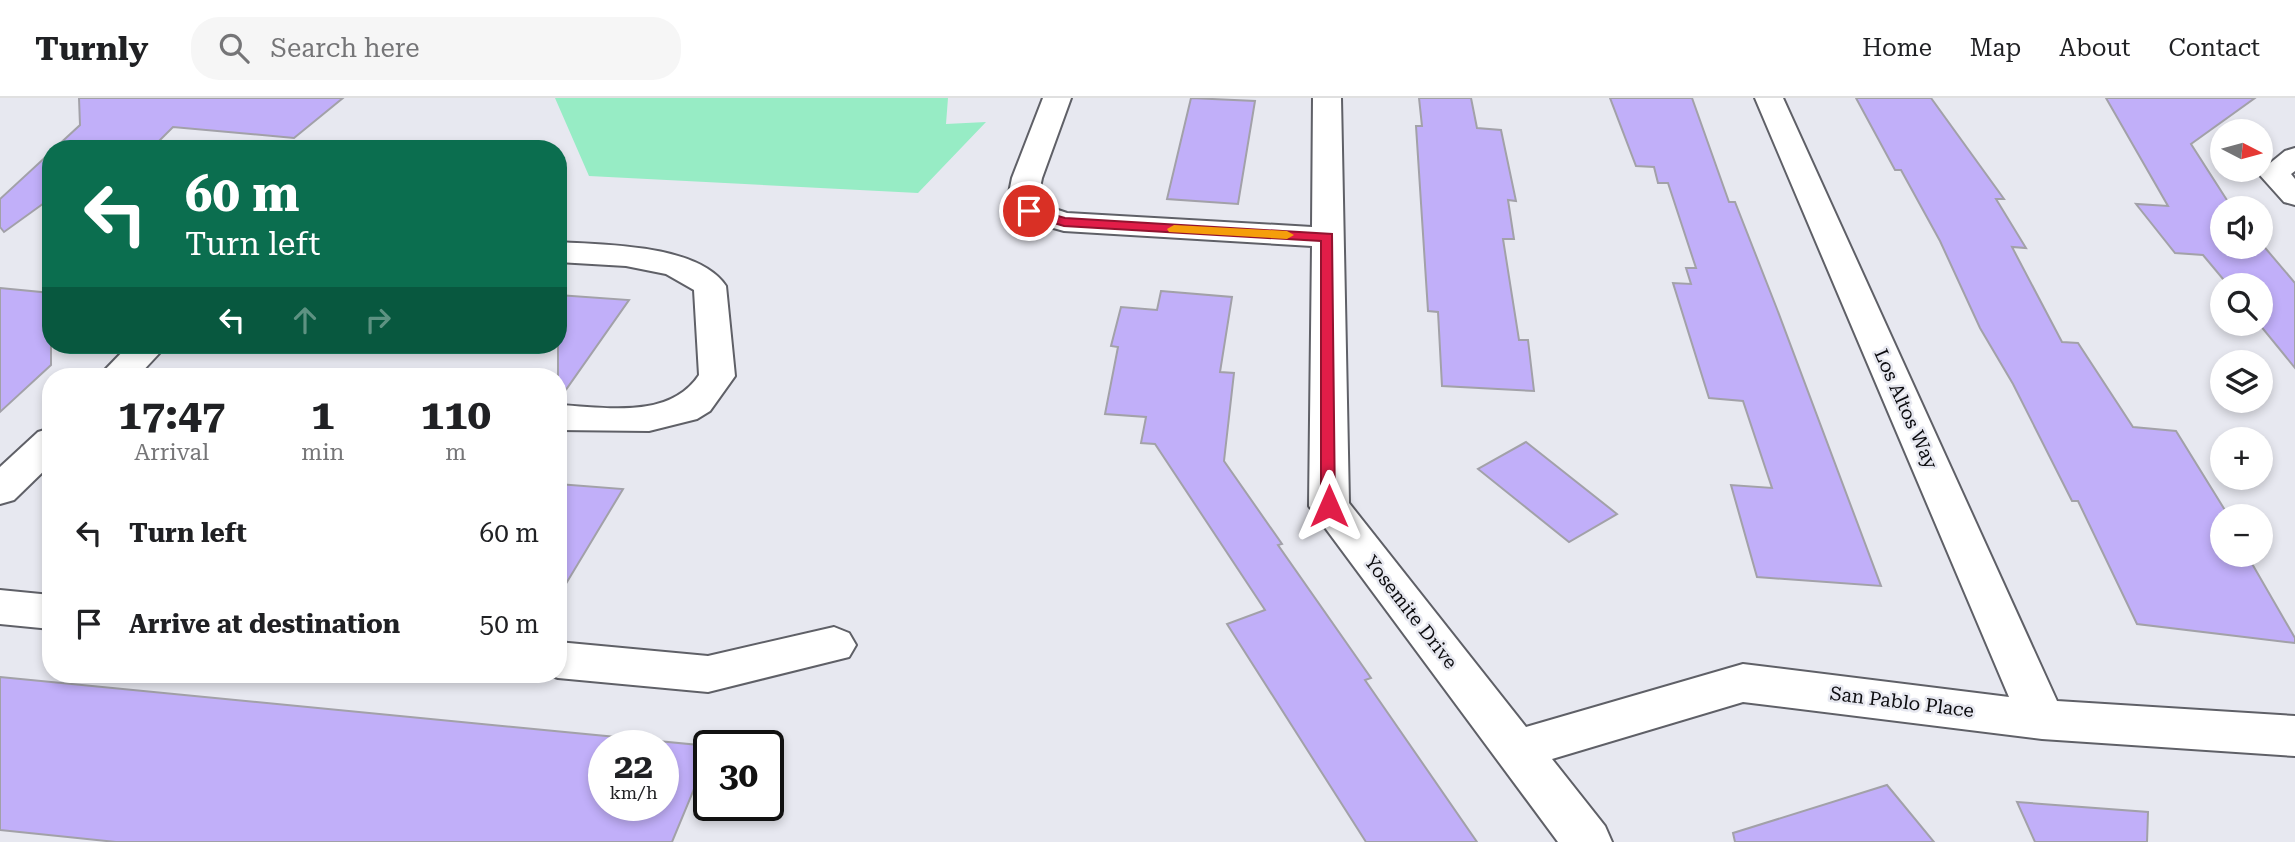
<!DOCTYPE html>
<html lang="en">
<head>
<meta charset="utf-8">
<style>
	:root { --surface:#fff; --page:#f6f6f6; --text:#202124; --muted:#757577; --line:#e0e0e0 }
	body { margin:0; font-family:"Roboto Serif",serif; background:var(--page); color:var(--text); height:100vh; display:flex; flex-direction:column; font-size:26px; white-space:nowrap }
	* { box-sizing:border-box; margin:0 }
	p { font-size:23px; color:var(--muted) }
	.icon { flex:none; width:38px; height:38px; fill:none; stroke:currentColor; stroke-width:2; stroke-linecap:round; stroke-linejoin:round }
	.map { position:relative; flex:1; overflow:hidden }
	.side { position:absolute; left:42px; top:270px; width:525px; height:315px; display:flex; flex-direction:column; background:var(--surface); border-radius:28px; box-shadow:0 4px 10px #0003 }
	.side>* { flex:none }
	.banner { position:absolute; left:42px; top:42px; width:525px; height:214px; border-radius:28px; box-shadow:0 4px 10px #0003; background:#0b6e4f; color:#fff; overflow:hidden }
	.needle { width:46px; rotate:96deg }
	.tools { position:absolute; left:2210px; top:21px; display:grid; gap:14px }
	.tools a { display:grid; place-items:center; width:63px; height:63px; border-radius:50%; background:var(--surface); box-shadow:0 4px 10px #0003; font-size:35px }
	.speed { position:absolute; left:588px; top:632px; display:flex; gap:14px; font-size:35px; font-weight:700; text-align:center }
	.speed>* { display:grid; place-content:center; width:91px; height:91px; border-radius:50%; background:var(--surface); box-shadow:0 4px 10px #0003; line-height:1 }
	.speed small { font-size:18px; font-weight:400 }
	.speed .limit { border:4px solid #111; border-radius:10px; background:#fff; color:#111 }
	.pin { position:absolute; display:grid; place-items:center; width:60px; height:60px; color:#fff; margin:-30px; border:4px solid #fff; border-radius:50%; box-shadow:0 2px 7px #0007 }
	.me { position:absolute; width:77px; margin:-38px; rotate:0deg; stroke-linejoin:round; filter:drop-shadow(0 0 5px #0008) }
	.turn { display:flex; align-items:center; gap:24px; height:147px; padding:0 28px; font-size:32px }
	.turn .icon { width:91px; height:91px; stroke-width:2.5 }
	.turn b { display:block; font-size:49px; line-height:60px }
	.lanes { display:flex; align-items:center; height:66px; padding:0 28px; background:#0003; justify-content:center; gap:35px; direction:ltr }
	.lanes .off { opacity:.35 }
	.eta { display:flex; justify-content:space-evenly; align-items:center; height:119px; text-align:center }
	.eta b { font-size:42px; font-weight:700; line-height:49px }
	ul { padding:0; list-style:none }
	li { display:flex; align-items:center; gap:21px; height:91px; padding:0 28px }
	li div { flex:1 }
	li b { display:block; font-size:26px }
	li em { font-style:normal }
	header { display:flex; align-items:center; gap:42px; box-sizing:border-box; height:98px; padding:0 35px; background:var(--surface); border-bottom:2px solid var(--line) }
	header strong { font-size:33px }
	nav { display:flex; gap:38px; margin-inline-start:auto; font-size:24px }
	.search { width:490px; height:63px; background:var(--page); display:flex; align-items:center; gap:18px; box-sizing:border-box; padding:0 24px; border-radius:28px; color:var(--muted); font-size:26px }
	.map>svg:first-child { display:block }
	.green { fill:#97ecc5 }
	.building { fill:#c1aff9; stroke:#a2a1a8; stroke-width:2; fill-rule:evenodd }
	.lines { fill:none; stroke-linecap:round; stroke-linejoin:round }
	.minor-casing { stroke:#5f6067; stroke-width:4 }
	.minor { fill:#fff; fill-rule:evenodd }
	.route { fill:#e11d48; stroke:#92132f; stroke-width:2 }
	.slow { fill:#f59e0b }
	.labels { text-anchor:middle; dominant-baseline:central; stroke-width:5; stroke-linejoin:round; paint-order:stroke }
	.street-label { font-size:19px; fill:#0c0c0f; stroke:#e7e8f0 }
</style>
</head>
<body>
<header>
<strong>Turnly</strong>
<div class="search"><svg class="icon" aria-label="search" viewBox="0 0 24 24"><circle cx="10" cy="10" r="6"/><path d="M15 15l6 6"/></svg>Search here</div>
<nav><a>Home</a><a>Map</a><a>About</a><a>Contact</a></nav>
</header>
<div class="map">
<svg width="2295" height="744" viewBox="0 0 2295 744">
	<rect width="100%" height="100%" fill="#e7e8f0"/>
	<polygon class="green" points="555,0 948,0 946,26 986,24 918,95 589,78"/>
	<g class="building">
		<polygon points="79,0 343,0 294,40 173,29 151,51 54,51 80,27"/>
		<polygon points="1191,0 1255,3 1238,106 1167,101"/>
		<polygon points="1419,0 1471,0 1477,30 1501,32 1516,103 1508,102 1514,141 1503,141 1519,242 1528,242 1534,293 1442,288 1438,214 1428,213 1416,28 1422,28"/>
		<polygon points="1610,0 1692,0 1729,104 1735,104 1777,211 1881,488 1757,479 1731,387 1772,390 1743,303 1709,300 1673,185 1691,186 1686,170 1696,170 1668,85 1658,85 1654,69 1636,68"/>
		<polygon points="1856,0 1931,0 2004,101 1996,101 2026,150 2012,149 2062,244 2078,245 2133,329 2176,333 2228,417 2222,418 2222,457 2247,457 2295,540 2295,545 2137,526 2078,403 2072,403 2013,286 1980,230 1940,143 1901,72 1895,72"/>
		<polygon points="2106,0 2255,0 2191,46 2232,110 2222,110 2222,149 2261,149 2261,145 2295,185 2295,270 2259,226 2261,187 2228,187 2203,157 2175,155 2136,106 2168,108"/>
		<polygon points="51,54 51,100 4,134 0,129 0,101"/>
		<polygon points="0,190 51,195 51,267 0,314"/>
		<polygon points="1161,193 1232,199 1220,274 1234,275 1224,363 1282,446 1278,447 1371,580 1365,582 1477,744 1366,744 1227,526 1265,512 1155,346 1141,345 1146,319 1105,316 1118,249 1111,248 1121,209 1157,212"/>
		<polygon points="558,197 629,202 558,303"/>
		<polygon points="1526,344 1617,416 1569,444 1478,371"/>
		<polygon points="558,386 623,391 558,499"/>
		<path d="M 0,579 L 709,648 L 709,655 L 672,744 L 116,744 L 0,732 ZM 604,648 L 663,648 L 663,707 L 604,707 Z"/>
		<polygon points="1887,687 1934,744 1735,744 1733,735"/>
		<polygon points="2017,704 2148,714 2147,744 2035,744"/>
	</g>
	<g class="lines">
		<g class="minor-casing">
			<g id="minor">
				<polygon points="1043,0 1071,0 1042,80 1037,104 1040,106 1067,115 1312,129 1313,0 1341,0 1349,405 1526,629 1743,566 2009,599 1755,0 1783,0 2057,603 2295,618 2295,658 2042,641 1743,604 1552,661 1605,728 1612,744 1558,744 1309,408 1312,148 1064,133 1018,120 1007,105 1012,80"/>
				<polygon points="2295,50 2295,73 2291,76 2295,81 2295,107 2284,104 2258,75 2285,53"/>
				<path d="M 558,144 C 604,147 698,146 726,188 L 735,278 L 710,313 L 697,321 L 649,333 L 558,332 L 558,307 C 605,309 669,322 699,277 L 694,192 L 666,176 L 626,168 L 558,164 Z"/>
				<polygon points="129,247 167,247 138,278 99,278"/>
				<polygon points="51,330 51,366 14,402 0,406 0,369 38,334"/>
				<polygon points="0,492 51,497 51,531 0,526"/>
				<polygon points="834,529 849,535 856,547 849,559 708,594 558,580 546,576 558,576 558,544 708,558"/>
			</g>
		</g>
		<use href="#minor" class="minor"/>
	</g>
	<polygon class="route" points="1029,110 1065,120 1332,136 1335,412 1329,414 1321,408 1321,143 1064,128 1024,116 1024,111"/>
	<polygon class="slow" points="1174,127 1287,133 1294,137 1287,141 1169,134 1167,131"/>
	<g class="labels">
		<g class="street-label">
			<text transform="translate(1906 311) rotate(66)">Los Altos Way</text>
			<text transform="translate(1411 514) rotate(52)">Yosemite Drive</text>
			<text transform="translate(1902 604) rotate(7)">San Pablo Place</text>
		</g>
	</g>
</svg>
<div class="tools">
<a><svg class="needle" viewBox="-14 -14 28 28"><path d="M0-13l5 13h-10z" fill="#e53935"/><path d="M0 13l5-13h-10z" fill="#757577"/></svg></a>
<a><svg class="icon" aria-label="sound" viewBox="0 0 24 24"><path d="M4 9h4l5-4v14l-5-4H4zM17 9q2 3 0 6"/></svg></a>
<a><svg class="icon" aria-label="search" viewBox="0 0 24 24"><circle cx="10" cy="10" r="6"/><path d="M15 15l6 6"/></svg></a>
<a><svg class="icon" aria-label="layers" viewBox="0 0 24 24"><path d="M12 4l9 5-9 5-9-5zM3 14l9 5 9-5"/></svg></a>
<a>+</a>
<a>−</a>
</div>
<div class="speed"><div>22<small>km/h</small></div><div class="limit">30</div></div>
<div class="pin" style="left:1029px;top:113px;background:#d93025"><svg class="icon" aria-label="arrive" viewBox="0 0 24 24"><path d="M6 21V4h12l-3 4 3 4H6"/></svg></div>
<svg class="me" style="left:1329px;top:408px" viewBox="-20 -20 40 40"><path d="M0-17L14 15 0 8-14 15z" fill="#e11d48" stroke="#fff" stroke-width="4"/></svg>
<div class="banner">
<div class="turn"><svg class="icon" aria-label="left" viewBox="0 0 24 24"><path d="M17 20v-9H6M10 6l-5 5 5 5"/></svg><div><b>60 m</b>Turn left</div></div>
<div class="lanes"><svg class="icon" aria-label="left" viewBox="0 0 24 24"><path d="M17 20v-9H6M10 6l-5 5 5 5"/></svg><svg class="icon off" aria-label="ahead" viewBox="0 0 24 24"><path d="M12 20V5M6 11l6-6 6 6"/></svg><svg class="icon off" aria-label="right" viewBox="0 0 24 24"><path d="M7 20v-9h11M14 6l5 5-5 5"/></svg></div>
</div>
<section class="side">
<div class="eta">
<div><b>17:47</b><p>Arrival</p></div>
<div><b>1</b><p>min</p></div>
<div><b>110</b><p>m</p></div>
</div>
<ul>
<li><svg class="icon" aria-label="left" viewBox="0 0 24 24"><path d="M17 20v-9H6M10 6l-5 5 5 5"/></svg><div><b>Turn left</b></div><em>60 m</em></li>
<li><svg class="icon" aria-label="arrive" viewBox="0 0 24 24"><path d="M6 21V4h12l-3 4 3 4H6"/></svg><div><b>Arrive at destination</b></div><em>50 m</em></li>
</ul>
</section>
</div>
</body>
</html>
